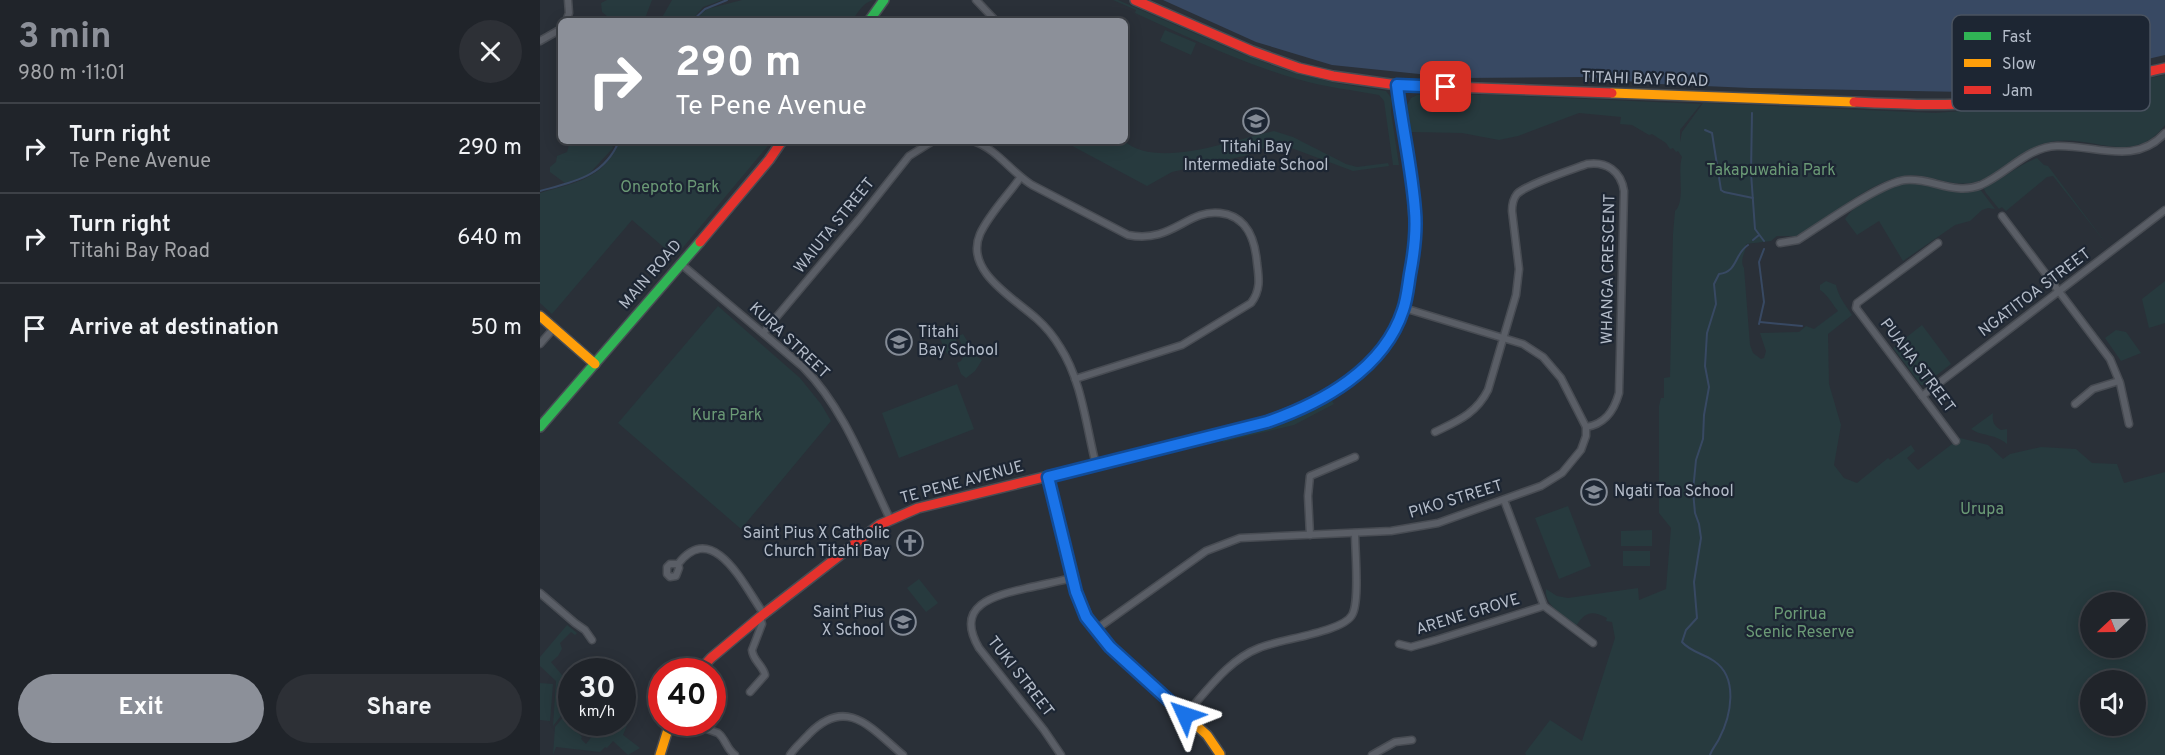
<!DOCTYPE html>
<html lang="en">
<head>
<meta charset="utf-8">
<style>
	:root { --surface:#20242a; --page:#2d3036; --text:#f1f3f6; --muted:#a2a4a8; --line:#3d4147; --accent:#8c9099 }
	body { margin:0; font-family:Overpass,sans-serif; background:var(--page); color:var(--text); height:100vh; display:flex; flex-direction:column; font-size:22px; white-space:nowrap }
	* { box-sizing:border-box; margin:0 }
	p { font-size:20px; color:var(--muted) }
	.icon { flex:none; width:33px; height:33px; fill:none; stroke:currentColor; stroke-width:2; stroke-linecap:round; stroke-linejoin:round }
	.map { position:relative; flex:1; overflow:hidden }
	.side { display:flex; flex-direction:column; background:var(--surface); width:540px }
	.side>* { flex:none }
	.guide { position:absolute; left:18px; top:18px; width:570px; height:126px; border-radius:9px; box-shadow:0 3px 15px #0003,0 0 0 2px var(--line); background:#8c9099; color:#fff; overflow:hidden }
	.needle { width:39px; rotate:248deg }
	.controls { position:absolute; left:1540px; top:592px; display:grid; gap:12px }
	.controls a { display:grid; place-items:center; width:66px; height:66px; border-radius:50%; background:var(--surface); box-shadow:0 3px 15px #0003,0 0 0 2px var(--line); font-size:30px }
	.speed { position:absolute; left:18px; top:658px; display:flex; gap:12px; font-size:30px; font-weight:700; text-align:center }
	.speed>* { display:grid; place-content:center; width:78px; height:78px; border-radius:50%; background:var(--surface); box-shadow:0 3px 15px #0003,0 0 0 2px var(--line); line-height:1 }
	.speed small { font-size:15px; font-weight:400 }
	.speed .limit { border:9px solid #d22; background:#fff; color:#111 }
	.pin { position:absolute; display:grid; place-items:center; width:51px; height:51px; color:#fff; margin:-26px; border-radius:12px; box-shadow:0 3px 9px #0006 }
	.me { position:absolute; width:66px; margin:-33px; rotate:312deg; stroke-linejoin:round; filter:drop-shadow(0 0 4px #0008) }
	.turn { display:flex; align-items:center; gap:21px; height:126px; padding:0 18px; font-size:27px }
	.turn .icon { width:78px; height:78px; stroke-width:2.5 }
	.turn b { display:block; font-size:42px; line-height:51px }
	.round { display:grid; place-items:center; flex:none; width:63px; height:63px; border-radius:32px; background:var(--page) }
	.head { display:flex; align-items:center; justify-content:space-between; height:102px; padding:0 18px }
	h1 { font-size:36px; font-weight:700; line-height:45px; color:var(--accent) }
	.button { display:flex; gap:12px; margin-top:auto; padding:12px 18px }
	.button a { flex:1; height:69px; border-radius:36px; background:var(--accent); color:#fff; font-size:24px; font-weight:700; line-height:69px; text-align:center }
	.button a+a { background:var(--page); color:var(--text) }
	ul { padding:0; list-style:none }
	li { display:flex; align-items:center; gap:18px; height:90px; padding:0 18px; border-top:2px solid var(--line) }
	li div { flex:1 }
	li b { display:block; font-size:22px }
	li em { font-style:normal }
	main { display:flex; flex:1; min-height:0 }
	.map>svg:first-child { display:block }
	.green { fill:#273a3e; fill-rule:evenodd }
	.water { fill:#384963 }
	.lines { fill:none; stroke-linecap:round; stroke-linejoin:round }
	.stream { stroke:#384963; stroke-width:2 }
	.street-casing { stroke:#484c53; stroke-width:9 }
	.fast-casing { stroke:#484c53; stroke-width:12 }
	.slow-casing { stroke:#484c53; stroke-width:12 }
	.jam-casing { stroke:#484c53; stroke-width:12 }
	.street { stroke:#5a5e66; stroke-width:6 }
	.fast { stroke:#30b455; stroke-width:9 }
	.slow { stroke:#ff9f0a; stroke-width:9 }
	.jam { stroke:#e5322d; stroke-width:9 }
	.route-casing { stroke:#114b97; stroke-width:15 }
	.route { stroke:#1a73e8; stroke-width:10 }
	.labels { text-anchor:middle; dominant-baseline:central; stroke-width:4.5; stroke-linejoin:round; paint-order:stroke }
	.street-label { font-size:16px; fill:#b4bcc9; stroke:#1d2633 }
	.poi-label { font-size:16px; fill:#b4bcc9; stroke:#1d2633; text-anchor:start }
	.park-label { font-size:16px; fill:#6b9a76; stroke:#1d2633 }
	.key { fill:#1d2633; stroke:#4a5360; stroke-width:1.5 }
	.key-label { font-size:16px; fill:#b4bcc9 }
</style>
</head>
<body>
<main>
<section class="side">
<div class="head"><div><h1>3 min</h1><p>980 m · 11:01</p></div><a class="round"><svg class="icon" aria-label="close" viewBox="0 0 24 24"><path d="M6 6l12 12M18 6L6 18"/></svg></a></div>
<ul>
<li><svg class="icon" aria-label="right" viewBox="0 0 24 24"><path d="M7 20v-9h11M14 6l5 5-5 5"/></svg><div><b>Turn right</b><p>Te Pene Avenue</p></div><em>290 m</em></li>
<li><svg class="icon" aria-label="right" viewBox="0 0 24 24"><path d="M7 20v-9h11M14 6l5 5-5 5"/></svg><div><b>Turn right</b><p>Titahi Bay Road</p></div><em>640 m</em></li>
<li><svg class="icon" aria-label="arrive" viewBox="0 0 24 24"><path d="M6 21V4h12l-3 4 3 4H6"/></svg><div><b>Arrive at destination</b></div><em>50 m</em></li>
</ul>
<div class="button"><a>Exit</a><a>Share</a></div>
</section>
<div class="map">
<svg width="1625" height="755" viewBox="0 0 1625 755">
	<rect width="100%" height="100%" fill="#2a3038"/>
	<g class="green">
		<polygon points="67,0 112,0 104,21 65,21 67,16 62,12 61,3"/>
		<polygon points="132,0 182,0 163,7 151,21 120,21"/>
		<path d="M 202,0 L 333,0 C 323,3 318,12 312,21 L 153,21 L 167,9 Z"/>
		<path d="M 573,0 L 578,0 L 700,53 L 747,71 L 795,83 L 846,91 L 852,99 L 851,112 L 859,165 L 853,165 L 844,101 L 839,95 C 812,90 784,87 757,79 C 701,63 648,37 595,13 L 596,10 Z"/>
		<polygon points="625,30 656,43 651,55 620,41"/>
		<path d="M 1625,75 L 1625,125 C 1594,166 1556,136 1515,141 C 1484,145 1467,171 1439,181 C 1410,190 1389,171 1363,176 C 1328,182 1288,220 1256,236 L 1237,236 L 1231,241 L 1206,244 C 1206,253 1199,259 1204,268 L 1210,345 L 1213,353 L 1221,359 L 1224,358 L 1226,351 L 1220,333 L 1259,332 L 1266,326 L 1274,329 L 1298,311 C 1292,304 1288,295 1280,290 L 1280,285 L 1286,281 L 1296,285 C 1298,296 1306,306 1312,315 L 1288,334 L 1289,384 L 1301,425 L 1294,465 L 1304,478 L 1317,483 L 1348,458 L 1350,460 L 1371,445 L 1375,451 L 1367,458 L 1378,470 L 1420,438 L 1448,445 L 1463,459 L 1470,454 L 1501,447 L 1536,449 L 1552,463 L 1577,464 L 1584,483 L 1625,472 L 1625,755 L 986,755 L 985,753 L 1010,720 L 1042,741 L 1075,638 L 1072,622 L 1066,621 L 1067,618 C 1052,610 1045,612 1036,626 C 1024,616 1004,606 1006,589 L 1017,596 L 1028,598 L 1098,588 L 1099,600 L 1126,589 L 1131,528 L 1119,513 L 1119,406 L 1121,398 L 1124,398 L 1124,378 L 1130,377 L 1133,234 L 1135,211 C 1146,201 1137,172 1142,157 L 1138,151 L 1136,152 L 1133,148 L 1130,149 L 1126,143 L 1112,134 L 1109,135 L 1092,125 L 1080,124 L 1081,117 L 1039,113 L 978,136 L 959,140 L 922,133 L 871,132 L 867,105 L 871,98 L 877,95 L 957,95 L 1161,104 L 1140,130 L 1140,142 L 1142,132 L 1163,103 L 1395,113 L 1474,107 ZM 1551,603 L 1596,603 L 1596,648 L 1551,648 ZM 1551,681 L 1596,681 L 1596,726 L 1551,726 Z"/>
		<path d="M 734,131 L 753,137 L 806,164 L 817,167 L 848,163 L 849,166 L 813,171 L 738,143 L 704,156 L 632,172 L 607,186 L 523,141 L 584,141 C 618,170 694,139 734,131 Z"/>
		<polygon points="30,141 69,141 72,143 73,148 47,176 25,183 10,172 10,167 16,162 17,156 27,152"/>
		<path d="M 80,141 L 232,141 L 135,257 L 92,220 L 12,314 L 0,303 L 0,193 C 36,182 63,180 80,141 Z"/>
		<path d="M 1497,158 L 1504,165 L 1508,166 L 1568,246 L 1513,176 L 1507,177 L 1466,211 L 1462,207 L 1459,209 L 1446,193 L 1443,187 C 1463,180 1477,165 1497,158 Z"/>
		<path d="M 1373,182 C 1396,186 1415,194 1439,188 L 1455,209 L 1448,208 L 1442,210 L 1430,221 L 1415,225 L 1363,261 L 1339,221 L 1317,235 L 1305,219 C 1317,201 1351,185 1373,182 Z"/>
		<polygon points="1625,281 1625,323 1609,328 1602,299"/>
		<polygon points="178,306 260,378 281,404 291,421 201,529 78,423"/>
		<polygon points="409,324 420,348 407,354 396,330"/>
		<polygon points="1382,325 1411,364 1384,385 1381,385 1353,348"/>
		<polygon points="1576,330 1586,332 1601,353 1581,361 1565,338"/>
		<polygon points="423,334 436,356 442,360 435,371 426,378 421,374 417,363 421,361 425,353 418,336"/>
		<polygon points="417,384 434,429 359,458 342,413"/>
		<polygon points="791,399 794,404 754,425 683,442 682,440 740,425"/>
		<path d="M 1453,413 C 1452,422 1454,426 1461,430 L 1467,429 L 1467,444 C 1454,433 1443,437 1431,429 Z"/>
		<polygon points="1028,506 1051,566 1019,579 995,518"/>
		<polygon points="1112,530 1112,546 1081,546 1081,531"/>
		<rect x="1083" y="551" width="27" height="15"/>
		<polygon points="379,579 398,603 386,612 367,588"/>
		<polygon points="27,625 37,633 35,635 31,632 20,643 22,649 18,656 11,662 27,681 20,688 23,692 31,685 31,703 13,726 16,681 0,666 0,657"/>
		<polygon points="0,683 13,684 10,721 0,720"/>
		<polygon points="83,707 91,715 83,735 100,748 88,755 73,741 67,748 65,747 60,752 16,747 13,755 15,727 29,710 31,712 32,723 45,723 38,733 42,737 41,739 46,744 60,726 58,723 82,723"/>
	</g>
	<polygon class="water" points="623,0 1625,0 1625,55 1491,86 1427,92 1210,88 1119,84 1042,77 918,78 792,65 716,42"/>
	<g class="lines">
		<g class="stream">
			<polyline points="152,21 165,9 187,0"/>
			<polyline points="1212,113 1211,173 1215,229 1224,241"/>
			<polyline points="1165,130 1172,133 1181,190 1184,192 1213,198"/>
			<path d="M 0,191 C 33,182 64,177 79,141"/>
			<polyline points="1213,240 1219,235"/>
			<polyline points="1220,322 1262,326"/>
			<polyline points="1219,324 1224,302 1219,262 1224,249"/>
			<path d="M 1170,755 C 1172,749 1176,745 1179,739 C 1191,716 1199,678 1174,661 C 1162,653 1151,652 1142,642 L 1146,630 L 1157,618 L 1154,582 L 1161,538 L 1159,524 L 1155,513 L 1153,491 L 1156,460 L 1163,439 L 1164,415 L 1169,387 L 1165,366 L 1167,333 L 1176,304 L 1174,284 L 1179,274 C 1198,272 1194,254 1208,245"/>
		</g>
		<g class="street-casing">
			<g id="street">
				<polyline points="436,0 456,21"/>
				<polyline points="26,21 29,13 28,0"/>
				<polyline points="0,41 21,29"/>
				<path d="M 433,141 C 457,149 471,172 492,185 L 588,235 C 632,244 647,209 680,213 C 707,216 715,239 717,263 C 719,278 721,290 711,303 L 642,345 L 535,379"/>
				<path d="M 480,178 C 468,195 449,214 440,234 C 424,271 474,298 497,319 C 506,327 514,337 520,347 C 542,381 546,426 556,465"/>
				<polyline points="1462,216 1570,359 1580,383 1589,424"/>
				<path d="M 1240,243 L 1258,240 C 1282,225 1340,183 1365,180 C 1391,177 1414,196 1441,185 C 1468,173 1487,147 1517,146 C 1556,145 1595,166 1625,133"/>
				<polyline points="1398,243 1317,303 1316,308 1416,441"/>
				<path d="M 141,264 L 263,367 C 304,408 325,467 350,519"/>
				<polyline points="223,333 319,219 369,156 393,141"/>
				<polyline points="0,344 14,328"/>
				<polyline points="1382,396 1625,210"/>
				<polyline points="1535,404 1553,389 1579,381"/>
				<path d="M 895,432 C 917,421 936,414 948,390 L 976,295 L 979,269 L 972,211 C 972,205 973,199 977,194 C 987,184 1031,170 1047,164 C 1066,161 1081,171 1084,191 L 1079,393 C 1074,411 1065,424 1046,427"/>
				<polyline points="964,500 1004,606 1053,643"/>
				<polyline points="770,535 768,496 770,476 815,457"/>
				<path d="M 138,564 L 130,564 L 127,567 L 127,574 L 130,577 L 136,576 L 139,568 L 138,564 C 174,518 205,588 224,614"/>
				<polyline points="0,593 35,623 45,630 52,640"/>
				<polyline points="555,630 666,551 700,538 851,531 898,523 1001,486 1022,473 1041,450 1046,436 1046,427 1021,378 1003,357 983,344 864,308"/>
				<polyline points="859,644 871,647 896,640 1004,606"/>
				<path d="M 210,692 L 225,675 C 223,665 213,661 212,650 L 222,624 L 220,617"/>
				<path d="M 645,715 C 667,691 688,660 719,648 C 740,639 803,632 812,615 C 820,602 815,551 815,533"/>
				<path d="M 150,723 L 178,733 C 186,739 186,749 195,755"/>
				<path d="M 250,755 C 255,747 263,741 269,734 C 307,695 332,729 363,755"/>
				<path d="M 521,755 L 504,730 L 439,648 C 414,605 453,596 487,588 C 502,585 518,581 533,578"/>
				<polyline points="832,755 855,742 872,740"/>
			</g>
		</g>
		<g class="fast-casing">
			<g id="fast">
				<polyline points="329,21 344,0"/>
				<polyline points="0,427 160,242"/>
				<path d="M 578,459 C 668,436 820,417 860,318"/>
			</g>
		</g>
		<g class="slow-casing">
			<g id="slow">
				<polyline points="1072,93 1314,102"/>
				<polyline points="0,316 55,364"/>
				<polyline points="508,477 536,592 551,624 575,652 667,735 680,754"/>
				<polyline points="120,755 130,723"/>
			</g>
		</g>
		<g class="jam-casing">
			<g id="jam">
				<polyline points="595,0 712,51 759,68 793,76 857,85 1072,93"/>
				<path d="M 857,85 C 868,165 888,239 860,318"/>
				<path d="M 1314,102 C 1356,104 1397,106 1439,103 C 1502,99 1564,81 1625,68"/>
				<polyline points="160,242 229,160 242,141"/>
				<polyline points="158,672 171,658 220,617 339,525 378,508 578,459"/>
			</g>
		</g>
		<use href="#street" class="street"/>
		<use href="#fast" class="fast"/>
		<use href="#slow" class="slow"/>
		<use href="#jam" class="jam"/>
	</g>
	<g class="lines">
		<g class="route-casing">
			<path id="route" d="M 645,715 L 570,647 L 546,617 L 536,592 L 508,477 L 727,422 C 782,403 844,369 863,310 C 867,299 868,286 870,274 C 874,253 877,233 875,211 C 872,169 862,127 857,85 L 906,87"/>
		</g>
		<use href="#route" class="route"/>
	</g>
	<defs>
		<g id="school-ring" transform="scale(1.35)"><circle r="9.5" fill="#1d2633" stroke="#848b96" stroke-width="1.5"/><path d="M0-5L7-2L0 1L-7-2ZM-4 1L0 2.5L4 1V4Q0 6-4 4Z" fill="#848b96"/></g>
		<g id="church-ring" transform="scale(1.35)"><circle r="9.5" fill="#1d2633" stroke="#848b96" stroke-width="1.5"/><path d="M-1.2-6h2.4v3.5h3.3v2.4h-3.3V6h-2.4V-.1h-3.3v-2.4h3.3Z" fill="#848b96"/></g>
	</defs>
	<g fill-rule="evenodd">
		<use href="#school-ring" x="716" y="121"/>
		<use href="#school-ring" x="359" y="342"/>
		<use href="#school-ring" x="1054" y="492"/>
		<use href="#church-ring" x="370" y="543"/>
		<use href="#school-ring" x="363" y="622"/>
	</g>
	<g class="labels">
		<g class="street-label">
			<text transform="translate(1105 80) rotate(2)">TITAHI BAY ROAD</text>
			<text transform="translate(295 226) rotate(-51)">WAIUTA STREET</text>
			<text transform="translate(1069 269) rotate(-89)">WHANGA CRESCENT</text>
			<text transform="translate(111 275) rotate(-49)">MAIN ROAD</text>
			<text transform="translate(1495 293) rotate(-37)">NGATITOA STREET</text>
			<text transform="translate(249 341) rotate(43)">KURA STREET</text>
			<text transform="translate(1377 366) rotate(53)">PUAHA STREET</text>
			<text transform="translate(422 483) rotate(-15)">TE PENE AVENUE</text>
			<text transform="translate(916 500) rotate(-17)">PIKO STREET</text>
			<text transform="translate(928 615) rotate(-17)">ARENE GROVE</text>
			<text transform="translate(480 677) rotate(52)">TUKI STREET</text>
		</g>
		<g class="poi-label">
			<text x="716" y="148" text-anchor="middle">Titahi Bay<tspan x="716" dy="18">Intermediate School</tspan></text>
			<text x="378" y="333">Titahi<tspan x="378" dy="18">Bay School</tspan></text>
			<text x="1074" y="492">Ngati Toa School</text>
			<text x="350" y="534" text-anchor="end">Saint Pius X Catholic<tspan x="350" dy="18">Church Titahi Bay</tspan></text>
			<text x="344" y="613" text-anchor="end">Saint Pius<tspan x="344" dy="18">X School</tspan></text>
		</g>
		<g class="park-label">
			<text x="1231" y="171">Takapuwahia Park</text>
			<text x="130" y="188">Onepoto Park</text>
			<text x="187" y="416">Kura Park</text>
			<text x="1442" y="510">Urupa</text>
			<text x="1260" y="615">Porirua<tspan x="1260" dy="18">Scenic Reserve</tspan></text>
		</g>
	</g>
	<rect x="1412" y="15" width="198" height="96" rx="9" class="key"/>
	<rect x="1424" y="32" width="27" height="8" fill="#30b455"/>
	<rect x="1424" y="59" width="27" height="8" fill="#ff9f0a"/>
	<rect x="1424" y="86" width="27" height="8" fill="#e5322d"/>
	<g class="key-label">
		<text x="1462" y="42">Fast</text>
		<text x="1462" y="69">Slow</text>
		<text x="1462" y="96">Jam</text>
	</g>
</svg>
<div class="controls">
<a><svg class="needle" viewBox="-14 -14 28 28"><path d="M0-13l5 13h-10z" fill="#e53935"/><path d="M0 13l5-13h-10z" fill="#a2a4a8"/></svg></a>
<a><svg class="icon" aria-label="sound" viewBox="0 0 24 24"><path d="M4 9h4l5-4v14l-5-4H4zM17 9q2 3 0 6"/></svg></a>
</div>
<div class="speed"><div>30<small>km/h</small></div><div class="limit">40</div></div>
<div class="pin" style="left:906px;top:87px;background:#d93025"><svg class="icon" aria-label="arrive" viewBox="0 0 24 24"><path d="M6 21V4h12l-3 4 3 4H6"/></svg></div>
<svg class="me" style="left:645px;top:715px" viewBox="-20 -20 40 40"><path d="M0-17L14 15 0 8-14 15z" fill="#1a73e8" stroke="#fff" stroke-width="4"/></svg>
<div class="guide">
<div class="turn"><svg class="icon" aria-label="right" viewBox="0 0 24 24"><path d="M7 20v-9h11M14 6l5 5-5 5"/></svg><div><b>290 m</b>Te Pene Avenue</div></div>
</div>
</div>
</main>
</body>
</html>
